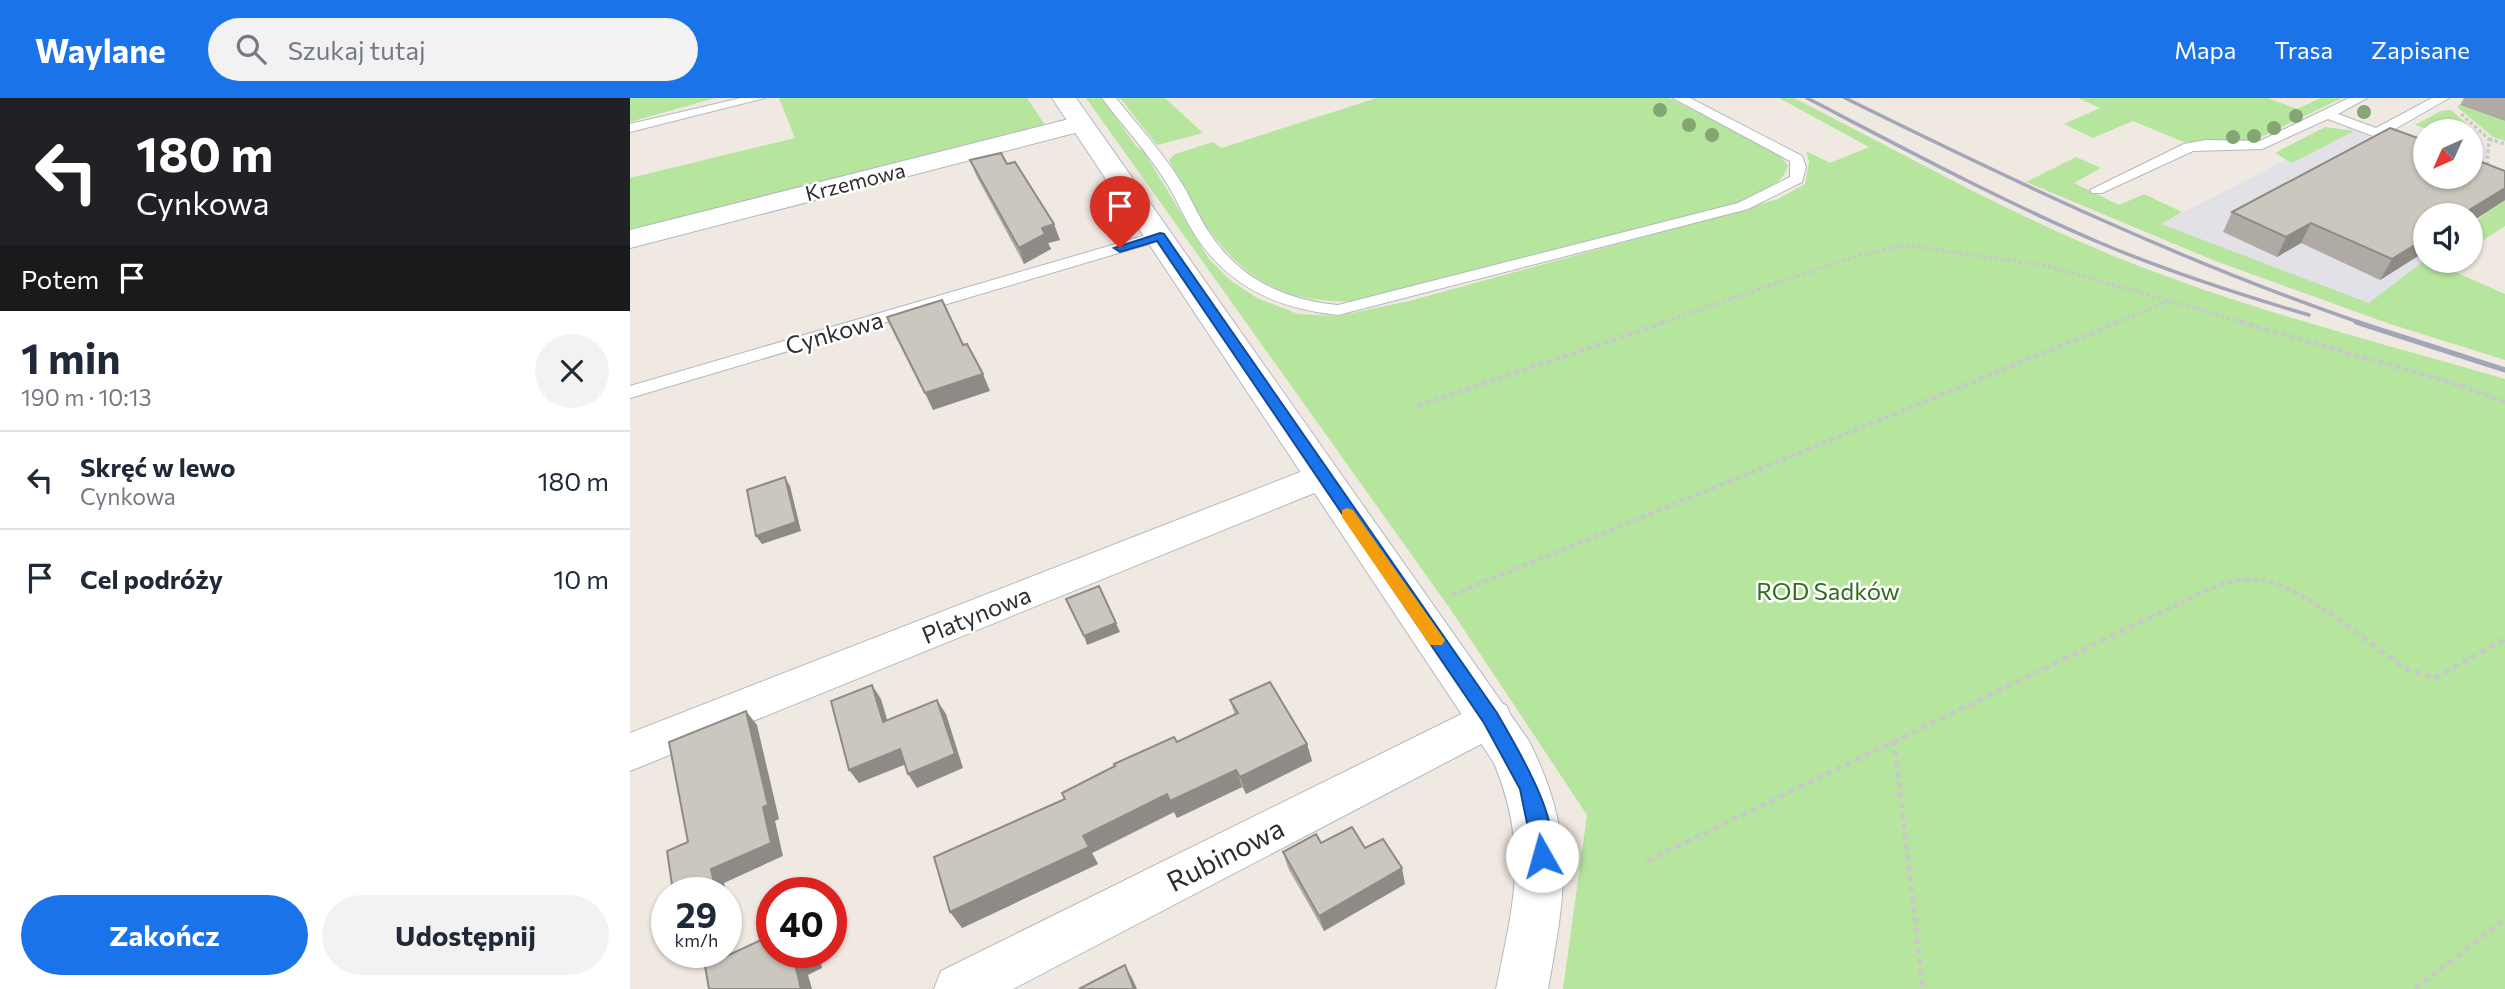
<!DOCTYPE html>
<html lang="pl">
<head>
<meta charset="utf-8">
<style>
	:root { --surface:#fff; --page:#f2f2f3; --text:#1f2937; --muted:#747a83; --line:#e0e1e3; --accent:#1a73e8 }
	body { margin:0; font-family:Commissioner,sans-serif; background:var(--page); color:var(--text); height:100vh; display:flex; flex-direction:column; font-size:26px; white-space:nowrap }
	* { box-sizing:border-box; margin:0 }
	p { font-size:23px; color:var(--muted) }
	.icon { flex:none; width:38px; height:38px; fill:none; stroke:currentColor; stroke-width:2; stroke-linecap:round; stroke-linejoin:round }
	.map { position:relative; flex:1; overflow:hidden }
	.drawer { display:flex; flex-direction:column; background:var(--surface); width:630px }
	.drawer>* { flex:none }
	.banner { background:#202124; color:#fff; overflow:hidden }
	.needle { width:46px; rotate:225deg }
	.controls { position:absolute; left:1783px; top:21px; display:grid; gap:14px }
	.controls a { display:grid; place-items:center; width:70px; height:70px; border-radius:50%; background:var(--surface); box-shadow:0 2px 5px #0004; font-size:35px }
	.speed { position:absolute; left:21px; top:779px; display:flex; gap:14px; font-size:35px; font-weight:700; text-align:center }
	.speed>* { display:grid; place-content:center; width:91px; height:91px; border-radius:50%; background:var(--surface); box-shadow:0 2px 5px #0004; line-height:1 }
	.speed small { font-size:18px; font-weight:400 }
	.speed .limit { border:10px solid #d22; background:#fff; color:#111 }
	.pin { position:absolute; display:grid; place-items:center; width:60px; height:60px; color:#fff; margin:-72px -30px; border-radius:50% 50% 50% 0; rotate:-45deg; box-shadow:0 0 7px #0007 }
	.pin .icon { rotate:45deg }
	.me { position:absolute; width:77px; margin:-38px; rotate:353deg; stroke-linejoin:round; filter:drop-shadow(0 0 5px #0008) }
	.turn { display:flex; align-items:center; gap:24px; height:147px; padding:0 21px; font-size:32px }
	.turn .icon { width:91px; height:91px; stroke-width:2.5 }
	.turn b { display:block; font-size:49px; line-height:60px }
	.then { display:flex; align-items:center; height:66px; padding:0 21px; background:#0003; gap:14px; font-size:26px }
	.round { display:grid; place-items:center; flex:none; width:74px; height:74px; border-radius:37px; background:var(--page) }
	.headline { display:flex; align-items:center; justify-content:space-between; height:119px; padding:0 21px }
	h1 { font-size:42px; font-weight:700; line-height:52px }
	.cta { display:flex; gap:14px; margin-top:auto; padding:14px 21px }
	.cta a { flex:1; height:80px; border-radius:42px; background:var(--accent); color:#fff; font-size:28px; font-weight:700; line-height:80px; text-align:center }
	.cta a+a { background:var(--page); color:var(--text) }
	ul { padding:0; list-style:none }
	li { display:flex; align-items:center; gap:21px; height:98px; padding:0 21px; border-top:2px solid var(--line) }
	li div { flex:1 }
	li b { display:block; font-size:26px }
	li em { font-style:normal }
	header { display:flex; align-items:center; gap:42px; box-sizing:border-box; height:98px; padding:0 35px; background:var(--accent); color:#fff }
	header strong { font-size:33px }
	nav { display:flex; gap:38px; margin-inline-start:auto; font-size:24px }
	.search { width:490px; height:63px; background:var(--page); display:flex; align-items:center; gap:18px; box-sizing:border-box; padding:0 24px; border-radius:38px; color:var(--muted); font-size:26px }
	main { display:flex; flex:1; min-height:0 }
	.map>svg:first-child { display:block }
	.industrial { fill:#e3e1e8 }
	.green { fill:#b6e59e }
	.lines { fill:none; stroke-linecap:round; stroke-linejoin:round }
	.service-casing { stroke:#b4b7c1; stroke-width:2 }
	.minor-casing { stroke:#b4b7c1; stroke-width:2 }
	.tertiary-casing { stroke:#b4b7c1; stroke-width:2 }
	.path-far2 { stroke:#c9c9c9; stroke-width:3.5; stroke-dasharray:3.5 2.5; stroke-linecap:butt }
	.path-far1 { stroke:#c9c9c9; stroke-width:4.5; stroke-dasharray:5 3.5; stroke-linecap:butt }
	.path { stroke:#c9c9c9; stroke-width:5; stroke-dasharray:6 4.5; stroke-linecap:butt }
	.service { fill:#fff; fill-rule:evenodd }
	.minor { fill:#fff; fill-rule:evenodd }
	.tertiary { fill:#fff; fill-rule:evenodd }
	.rail-far1 { stroke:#a3a6b8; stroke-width:3.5 }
	.rail { stroke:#a3a6b8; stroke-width:5 }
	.tree { fill:#84a574 }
	.wall { fill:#afaba4 }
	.shaded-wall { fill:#8e8b86 }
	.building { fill:#cbc7bf; stroke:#8e8b86; stroke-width:2 }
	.route { fill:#1a73e8; stroke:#114b97; stroke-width:2 }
	.slow { fill:#f59e0b }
	.labels { text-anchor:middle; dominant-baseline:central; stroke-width:5; stroke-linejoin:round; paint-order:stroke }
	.far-street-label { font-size:21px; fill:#2e2e2e; stroke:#fff }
	.street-label { font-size:24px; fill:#2e2e2e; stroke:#fff }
	.park-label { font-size:24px; fill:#2c6e1b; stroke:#fff }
	.near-street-label { font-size:28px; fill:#2e2e2e; stroke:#fff }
</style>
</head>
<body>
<header>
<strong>Waylane</strong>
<div class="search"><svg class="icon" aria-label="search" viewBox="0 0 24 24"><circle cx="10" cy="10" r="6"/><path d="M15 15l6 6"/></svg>Szukaj tutaj</div>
<nav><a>Mapa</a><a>Trasa</a><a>Zapisane</a></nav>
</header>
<main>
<section class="drawer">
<div class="banner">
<div class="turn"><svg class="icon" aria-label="left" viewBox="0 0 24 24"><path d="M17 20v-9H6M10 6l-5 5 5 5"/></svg><div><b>180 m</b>Cynkowa</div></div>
<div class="then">Potem<svg class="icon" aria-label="arrive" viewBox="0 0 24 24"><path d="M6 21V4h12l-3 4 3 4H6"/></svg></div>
</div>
<div class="headline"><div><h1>1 min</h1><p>190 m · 10:13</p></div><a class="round"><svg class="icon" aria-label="close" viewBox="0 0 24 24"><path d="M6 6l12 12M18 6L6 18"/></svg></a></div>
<ul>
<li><svg class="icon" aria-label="left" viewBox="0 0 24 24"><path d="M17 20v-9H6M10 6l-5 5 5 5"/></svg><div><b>Skręć w lewo</b><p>Cynkowa</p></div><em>180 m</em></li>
<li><svg class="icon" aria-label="arrive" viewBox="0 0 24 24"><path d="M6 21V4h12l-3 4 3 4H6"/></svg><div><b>Cel podróży</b></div><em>10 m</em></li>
</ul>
<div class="cta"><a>Zakończ</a><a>Udostępnij</a></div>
</section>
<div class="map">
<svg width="1875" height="891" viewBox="0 0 1875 891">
	<rect width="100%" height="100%" fill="#efe9e1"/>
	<polygon class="industrial" points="1718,30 1795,60 1796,79 1841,79 1875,91 1875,118 1841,140 1841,117 1796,117 1796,163 1739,205 1530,126"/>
	<g class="green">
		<polygon points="0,0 85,0 0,24"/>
		<polygon points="149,0 397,0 415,27 0,135 0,80 165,40"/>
		<path d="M 456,0 L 472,0 L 506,48 L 514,54 L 579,161 L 600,182 L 627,200 L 668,216 L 708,218 L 779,203 L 1101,115 L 1148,101 L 1175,86 L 1179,64 L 1176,53 L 1200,65 L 1239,49 L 1149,0 L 1164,0 C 1272,55 1379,116 1491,161 C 1616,211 1747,244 1875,281 L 1875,891 L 933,891 L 957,717 L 821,512 Z"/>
		<polygon points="490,0 535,0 573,35 527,47"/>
		<path d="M 747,0 L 1039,0 L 1147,55 L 1158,67 C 1151,91 1127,98 1106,105 L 729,203 C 624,210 582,148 539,62 L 545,56 L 583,44 L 591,50 Z"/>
		<polygon points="1448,0 1638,0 1667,11 1691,0 1712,0 1623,43 1613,44 1585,42 1556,45 1503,23 1463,40 1434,26 1470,10"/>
		<polygon points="1830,7 1875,23 1875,43 1863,39 1827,9"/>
		<polygon points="1821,12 1848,36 1853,70 1841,65 1841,33 1802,33 1785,27 1811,13"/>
		<polygon points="1695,29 1724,33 1662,65 1645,55"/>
		<polygon points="1446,59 1471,70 1444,85 1489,107 1514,96 1552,114 1531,126 1739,205 1795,162 1822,163 1814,169 1875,196 1875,262 1757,225 1583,162 1396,84"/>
		<polygon points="1875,91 1875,128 1841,150 1841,127 1866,107"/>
	</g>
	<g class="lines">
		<g class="service-casing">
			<g id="service">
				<polygon points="111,0 135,0 0,34 0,26"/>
				<path d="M 472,0 L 486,0 C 507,27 531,52 549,81 C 561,99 568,119 581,137 C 611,182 656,202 708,207 L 1108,105 L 1160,79 L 1160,63 L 1043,0 L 1060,0 L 1172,58 L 1176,69 L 1172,84 L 1118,111 L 708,217 C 646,211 595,187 562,132 C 552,116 545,97 534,81 C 516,52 492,27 472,0 Z"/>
				<polygon points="1719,0 1737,0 1708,16 1746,30 1802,0 1819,0 1758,35 1796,49 1796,58 1698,21 1632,51 1563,53 1472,95 1462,95 1460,92 1554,46 1576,42 1630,43"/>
				<polygon points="530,133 536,135 536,141 0,300 0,288"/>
			</g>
		</g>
		<g class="minor-casing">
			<g id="minor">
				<polygon points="451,18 460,21 464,26 460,31 0,150 0,132"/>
				<polygon points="691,366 704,369 709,378 704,387 0,673 0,635"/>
				<polygon points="860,602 876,607 882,620 876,633 383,891 304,891 311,873"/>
			</g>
		</g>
		<g class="tertiary-casing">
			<path id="tertiary" d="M 422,0 L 446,0 L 899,643 C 946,738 936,791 918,891 L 866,891 C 884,804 899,750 864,665 Z"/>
		</g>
		<g class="path-far2">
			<polyline points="1831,16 1859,41 1857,71"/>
			<polyline points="1859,41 1875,46"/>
			<polyline points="1030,225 1230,157 1274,147 1418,168 1616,225"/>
			<polyline points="1485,225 1539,203"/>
		</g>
		<g class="path-far1">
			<polyline points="1610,224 1823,285 1875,304"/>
			<polyline points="788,308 1035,224"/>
			<polyline points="822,497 1489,224"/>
			<path d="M 1528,516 C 1609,476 1621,463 1701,516"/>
		</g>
		<g class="path">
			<polyline points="1699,514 1776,571 1805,580 1875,541"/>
			<polyline points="1264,642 1293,891"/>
			<polyline points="1017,763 1531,514"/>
			<polyline points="1785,891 1875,821"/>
		</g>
		<use href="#service" class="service"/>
		<use href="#minor" class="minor"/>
		<use href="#tertiary" class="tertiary"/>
		<g class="rail-far1">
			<path d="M 1177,0 C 1273,50 1368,101 1468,144 C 1536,173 1608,196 1679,217"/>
			<path d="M 1215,0 C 1383,83 1553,164 1731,225"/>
		</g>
		<polyline class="rail" points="1726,224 1875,272"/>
	</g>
	<g class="tree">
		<circle cx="1030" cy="12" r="7"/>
		<circle cx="1734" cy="14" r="7"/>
		<circle cx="1666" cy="18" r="7"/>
		<circle cx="1059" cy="27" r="7"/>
		<circle cx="1644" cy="30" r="7"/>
		<circle cx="1082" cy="37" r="7"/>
		<circle cx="1624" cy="38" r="7"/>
		<circle cx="1603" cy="39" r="7"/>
	</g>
	<g class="wall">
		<polygon points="1834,0 1875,0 1875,23 1830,7"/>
		<polygon points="340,62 377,66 430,142 418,145 421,151 394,166 346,77"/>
		<polygon points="1875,73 1875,102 1841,124 1841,117 1796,117 1796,153 1750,182 1671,145 1647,159 1593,134 1602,114"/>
		<polygon points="600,602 677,646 682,663 616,696 612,689 547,720 544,714 462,755 468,766 332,830 435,701 547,644 605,617"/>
		<polygon points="691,745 735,750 775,786 694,833 658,770 653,754"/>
	</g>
	<g class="shaded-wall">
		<polygon points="1875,90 1875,102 1841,124 1841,117 1831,117"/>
		<polygon points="1681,125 1671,145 1647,159 1656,139"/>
		<polygon points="424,126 430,142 418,145 421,151 394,166 389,150 412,130"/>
		<polygon points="1796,140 1796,153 1750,182 1762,161"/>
		<polygon points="353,276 360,293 303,312 295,295"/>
		<polygon points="155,379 160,388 171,433 132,446 126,438"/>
		<polygon points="486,525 490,534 457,547 454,538"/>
		<polygon points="242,587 251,601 262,638 253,624"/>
		<polygon points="307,602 316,616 333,670 287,690 278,676"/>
		<polygon points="116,613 127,627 149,721 145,723 153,758 94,785 96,794 72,794 81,771 133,709"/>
		<polygon points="677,646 682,663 616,696 610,679"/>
		<polygon points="270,651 279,665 229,685 219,672"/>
		<polygon points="606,672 612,689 547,720 544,714 462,755 468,766 332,830 320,814 453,738 537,696"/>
		<polygon points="772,770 775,786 694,833 689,818"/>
		<polygon points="178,854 189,854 192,870 178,877 182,891 171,891 164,862"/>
		<polygon points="495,867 503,882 507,891 504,891"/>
	</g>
	<g class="building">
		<polygon points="1760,30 1796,43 1796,79 1841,79 1841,60 1875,73 1875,90 1831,117 1796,117 1796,140 1762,161 1681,125 1656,139 1602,114"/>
		<polygon points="371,55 377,66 385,64 424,126 412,130 415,136 389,150 340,62"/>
		<polygon points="312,202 333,247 337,246 353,276 295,295 257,219"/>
		<polygon points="155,379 166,424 126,438 117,392"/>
		<polygon points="469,488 486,525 454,538 436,501"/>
		<polygon points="640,584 677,646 610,679 606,672 540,703 537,696 453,738 459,749 320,814 304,759 435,701 432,695 485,668 484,666 544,639 547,644 608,615 600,602"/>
		<polygon points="242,587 253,624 307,602 325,656 278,676 270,651 219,672 201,603"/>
		<polygon points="116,613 138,707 133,709 141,745 81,771 85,789 72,794 43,794 37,753 58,744 39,644"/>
		<polygon points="722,729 735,750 753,741 772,770 689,818 653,754 686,736 691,745"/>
		<polygon points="142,837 142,854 178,854 178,855 164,862 171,891 79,891 75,868"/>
		<polygon points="495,867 504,891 449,891"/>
	</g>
	<path class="route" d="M 530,135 L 534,136 L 867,615 C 885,647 936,728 919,764 L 912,767 L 905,764 L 890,691 L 854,625 L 527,143 L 490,154 L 484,150 Z"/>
	<polygon class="slow" points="717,410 723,412 812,538 815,542 812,547 800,547 712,419 712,412"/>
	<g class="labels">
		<g class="far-street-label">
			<text transform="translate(225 83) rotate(-14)">Krzemowa</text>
		</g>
		<g class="street-label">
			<text transform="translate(204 234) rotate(-16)">Cynkowa</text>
			<text transform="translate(346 516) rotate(-22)">Platynowa</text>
		</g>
		<g class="park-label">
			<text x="1198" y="492">ROD Sadków</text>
		</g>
		<g class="near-street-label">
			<text transform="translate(595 756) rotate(-27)">Rubinowa</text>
		</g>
	</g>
</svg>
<div class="controls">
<a><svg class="needle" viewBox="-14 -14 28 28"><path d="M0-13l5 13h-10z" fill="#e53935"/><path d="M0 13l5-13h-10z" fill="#747a83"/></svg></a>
<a><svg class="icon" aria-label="sound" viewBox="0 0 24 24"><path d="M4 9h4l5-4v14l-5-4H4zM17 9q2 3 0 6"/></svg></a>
</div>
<div class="speed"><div>29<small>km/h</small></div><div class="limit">40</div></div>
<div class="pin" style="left:490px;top:150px;background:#d93025"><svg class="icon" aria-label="arrive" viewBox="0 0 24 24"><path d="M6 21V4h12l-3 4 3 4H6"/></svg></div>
<svg class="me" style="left:912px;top:758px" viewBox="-20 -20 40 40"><circle r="19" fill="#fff"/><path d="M0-13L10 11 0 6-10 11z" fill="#1a73e8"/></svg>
</div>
</main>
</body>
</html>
